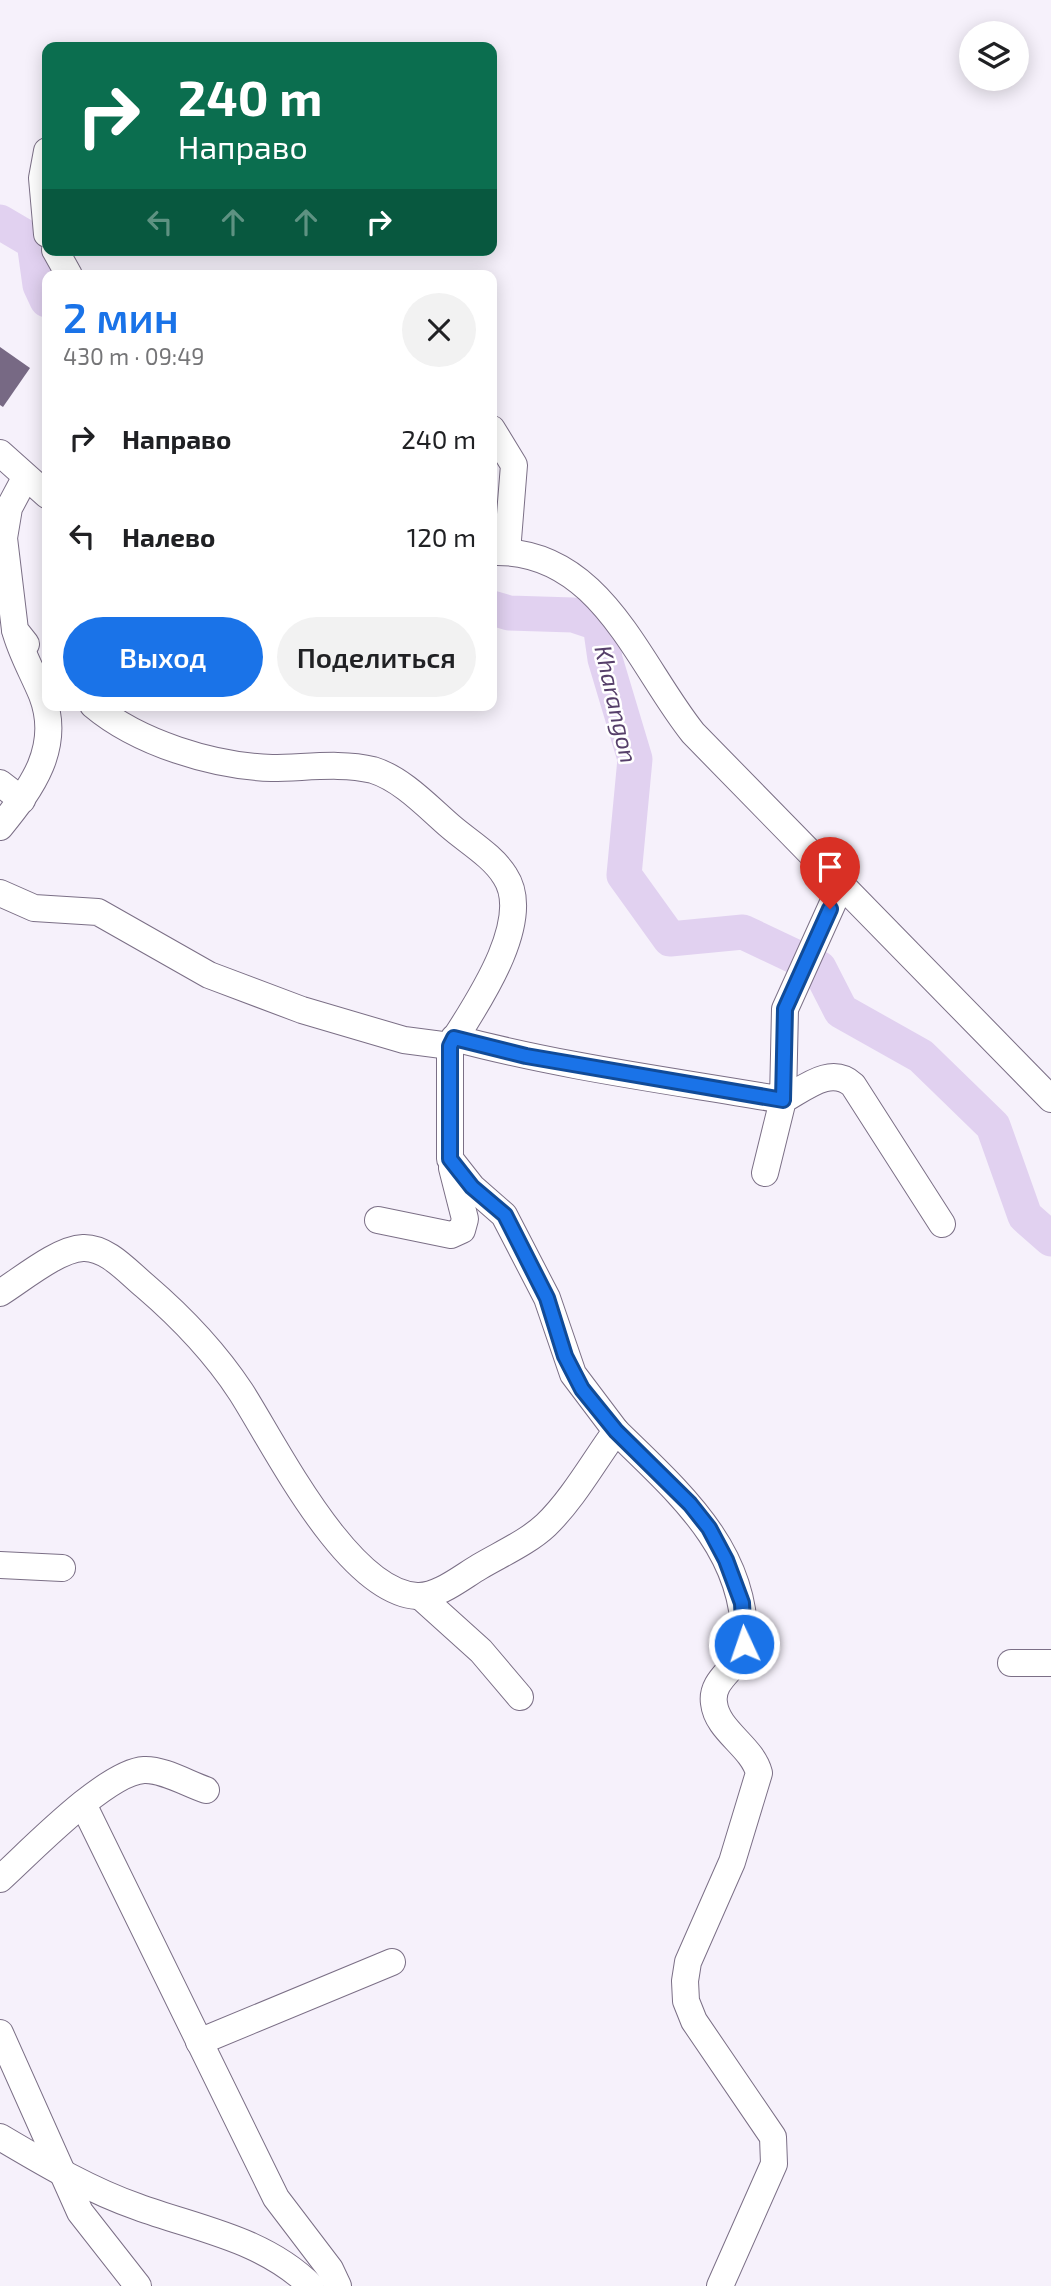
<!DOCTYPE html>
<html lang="ru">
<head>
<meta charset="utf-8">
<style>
	:root { --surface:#fff; --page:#f2f2f2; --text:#202124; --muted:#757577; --accent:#1a73e8 }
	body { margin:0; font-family:"Exo 2",sans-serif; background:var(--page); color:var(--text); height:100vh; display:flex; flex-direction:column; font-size:26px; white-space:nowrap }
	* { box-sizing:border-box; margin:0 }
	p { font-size:23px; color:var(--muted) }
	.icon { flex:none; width:38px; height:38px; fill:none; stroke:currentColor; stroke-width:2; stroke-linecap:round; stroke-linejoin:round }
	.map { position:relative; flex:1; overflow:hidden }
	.side { position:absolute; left:42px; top:270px; width:455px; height:441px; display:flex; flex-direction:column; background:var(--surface); border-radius:14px; box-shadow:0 4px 18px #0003 }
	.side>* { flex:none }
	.banner { position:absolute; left:42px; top:42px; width:455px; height:214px; border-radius:14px; box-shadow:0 4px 18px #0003; background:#0b6e4f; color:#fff; overflow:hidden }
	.fabs { position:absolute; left:959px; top:21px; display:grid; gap:14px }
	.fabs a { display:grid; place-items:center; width:70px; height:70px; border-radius:50%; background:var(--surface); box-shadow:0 4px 18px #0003; font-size:35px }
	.pin { position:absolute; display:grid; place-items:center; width:60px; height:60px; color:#fff; margin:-72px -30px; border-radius:50% 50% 50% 0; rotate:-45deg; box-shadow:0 0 7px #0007 }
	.pin .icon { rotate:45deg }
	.me { position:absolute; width:77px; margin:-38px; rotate:357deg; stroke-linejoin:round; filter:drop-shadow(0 0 5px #0008) }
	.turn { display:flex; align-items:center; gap:24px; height:147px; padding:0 21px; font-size:32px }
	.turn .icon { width:91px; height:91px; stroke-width:2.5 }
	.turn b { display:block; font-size:49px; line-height:60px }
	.lanes { display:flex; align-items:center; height:66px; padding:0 21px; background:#0003; justify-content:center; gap:35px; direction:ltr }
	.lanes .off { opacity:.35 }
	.round { display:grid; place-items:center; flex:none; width:74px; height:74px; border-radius:37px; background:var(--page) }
	.overview { display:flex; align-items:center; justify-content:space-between; height:119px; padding:0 21px }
	h1 { font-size:42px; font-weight:600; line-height:52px; color:var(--accent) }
	.button { display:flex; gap:14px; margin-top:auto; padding:14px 21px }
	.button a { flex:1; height:80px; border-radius:42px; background:var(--accent); color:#fff; font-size:28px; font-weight:600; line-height:80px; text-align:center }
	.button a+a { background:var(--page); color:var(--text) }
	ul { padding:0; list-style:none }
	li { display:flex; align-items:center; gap:21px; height:98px; padding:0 21px }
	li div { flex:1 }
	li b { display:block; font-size:26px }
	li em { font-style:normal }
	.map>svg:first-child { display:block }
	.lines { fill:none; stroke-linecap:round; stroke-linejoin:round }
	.river { stroke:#e1d1f0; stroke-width:35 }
	.building { fill:#776984 }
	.minor-casing { stroke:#7b6f86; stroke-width:28 }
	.minor { stroke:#fff; stroke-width:26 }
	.route-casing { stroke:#114b97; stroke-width:18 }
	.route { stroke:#1a73e8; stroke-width:12 }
	.labels { text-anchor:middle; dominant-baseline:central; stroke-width:5; stroke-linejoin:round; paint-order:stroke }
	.water-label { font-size:24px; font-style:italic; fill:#563f6a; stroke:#fff }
</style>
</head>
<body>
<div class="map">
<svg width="1051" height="2286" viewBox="0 0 1051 2286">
	<rect width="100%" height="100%" fill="#f6f1fb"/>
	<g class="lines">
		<g class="river">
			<polyline points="0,222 34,242 40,285 47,300"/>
			<polyline points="492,608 509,613 573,615 600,624 605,659 635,759 624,875 670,939 743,932 819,968 841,1011 921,1056 993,1126 1025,1216 1051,1239"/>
		</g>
	</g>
	<polygon class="building" points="0,347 30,368 3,407 0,405"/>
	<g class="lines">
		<g class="minor-casing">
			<g id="minor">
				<polyline points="47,151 42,178 47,234"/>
				<polyline points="55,250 69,275"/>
				<polyline points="492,429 514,465 507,552"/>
				<polyline points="0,453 47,495"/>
				<polyline points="25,478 9,508 4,538 15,630 26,644"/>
				<path d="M 492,552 C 600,548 637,663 693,733 L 1051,1099"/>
				<polyline points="0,783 22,800"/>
				<path d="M 0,827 C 32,788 62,747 42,695 C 33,673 21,653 15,630"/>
				<path d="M 0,893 L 34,908 L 98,912 L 209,975 L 302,1010 L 404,1040 L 450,1046 C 474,1008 535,921 505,876 C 493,856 467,841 450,826 C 427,806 402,779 373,770 C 341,762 304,768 272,768 C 213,766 138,743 93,705"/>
				<path d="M 454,1038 C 562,1067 673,1081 783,1100 L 785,1009 L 841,885"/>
				<path d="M 765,1173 L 783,1100 C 805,1088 831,1065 853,1085 L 942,1224"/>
				<polyline points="378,1220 451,1235 462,1230 465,1219 452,1168"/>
				<path d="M 0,1293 C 21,1280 58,1249 83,1248 C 107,1247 128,1272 145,1286 C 180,1316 216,1354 241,1392 C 275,1445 347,1592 417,1596 C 438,1597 462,1577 479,1567 C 501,1554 528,1542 546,1525 C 573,1499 594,1461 616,1431 L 573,1374 L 547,1298 L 504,1215 L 472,1187 L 450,1159 L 450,1046"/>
				<path d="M 616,1431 C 676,1490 748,1550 744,1643 C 743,1667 710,1677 714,1703 C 717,1731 752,1746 759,1773 L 732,1862 L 688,1962 L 685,1981 L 686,2001 L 694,2021 L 773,2137 L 774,2164 L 720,2286"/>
				<polyline points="0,1565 62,1568"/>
				<polyline points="420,1596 481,1651 520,1697"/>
				<polyline points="1011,1663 1051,1663"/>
				<polyline points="83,1804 276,2198 330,2269 338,2286"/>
				<path d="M 0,1879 C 29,1853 106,1772 144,1770 C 163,1769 188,1784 206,1790"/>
				<polyline points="0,2033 80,2212 138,2286"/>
				<polyline points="199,2042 392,1962"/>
				<path d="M 0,2137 C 44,2163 89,2190 138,2207 C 198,2229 264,2239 311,2286"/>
			</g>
		</g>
		<use href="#minor" class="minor"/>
	</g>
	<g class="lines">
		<g class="route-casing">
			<polyline id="route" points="744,1644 742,1603 726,1560 709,1528 690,1504 616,1431 582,1389 565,1356 547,1298 505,1215 472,1187 450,1159 450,1046 454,1038 526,1056 783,1100 785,1009 830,909"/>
		</g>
		<use href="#route" class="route"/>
	</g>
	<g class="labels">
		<g class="water-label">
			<text transform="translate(617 704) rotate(77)">Kharangon</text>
		</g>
	</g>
</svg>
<div class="fabs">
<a><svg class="icon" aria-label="layers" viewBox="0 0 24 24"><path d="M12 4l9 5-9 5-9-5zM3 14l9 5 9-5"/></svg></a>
</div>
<div class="pin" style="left:830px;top:909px;background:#d93025"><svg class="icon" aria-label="arrive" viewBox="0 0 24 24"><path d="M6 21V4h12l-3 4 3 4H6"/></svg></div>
<svg class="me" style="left:744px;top:1644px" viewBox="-20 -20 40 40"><circle r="17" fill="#1a73e8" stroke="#fff" stroke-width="3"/><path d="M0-11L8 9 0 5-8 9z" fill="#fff"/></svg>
<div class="banner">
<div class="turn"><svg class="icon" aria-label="right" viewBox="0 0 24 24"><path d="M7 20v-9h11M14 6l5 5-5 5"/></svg><div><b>240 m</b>Направо</div></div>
<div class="lanes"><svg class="icon off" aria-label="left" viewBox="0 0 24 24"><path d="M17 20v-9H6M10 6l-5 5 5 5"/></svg><svg class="icon off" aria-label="ahead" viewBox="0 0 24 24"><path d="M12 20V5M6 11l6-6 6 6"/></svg><svg class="icon off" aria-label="ahead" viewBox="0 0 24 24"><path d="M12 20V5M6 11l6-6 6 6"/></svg><svg class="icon" aria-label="right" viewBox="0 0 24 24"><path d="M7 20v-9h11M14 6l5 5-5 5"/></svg></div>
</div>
<section class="side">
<div class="overview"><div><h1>2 мин</h1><p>430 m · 09:49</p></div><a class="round"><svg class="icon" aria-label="close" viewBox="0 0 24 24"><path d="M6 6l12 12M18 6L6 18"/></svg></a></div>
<ul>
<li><svg class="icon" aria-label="right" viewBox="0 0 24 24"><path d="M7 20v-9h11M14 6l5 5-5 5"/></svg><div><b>Направо</b></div><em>240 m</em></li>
<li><svg class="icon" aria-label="left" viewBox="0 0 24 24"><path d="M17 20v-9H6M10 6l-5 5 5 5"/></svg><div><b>Налево</b></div><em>120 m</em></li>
</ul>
<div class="button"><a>Выход</a><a>Поделиться</a></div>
</section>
</div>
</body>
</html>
